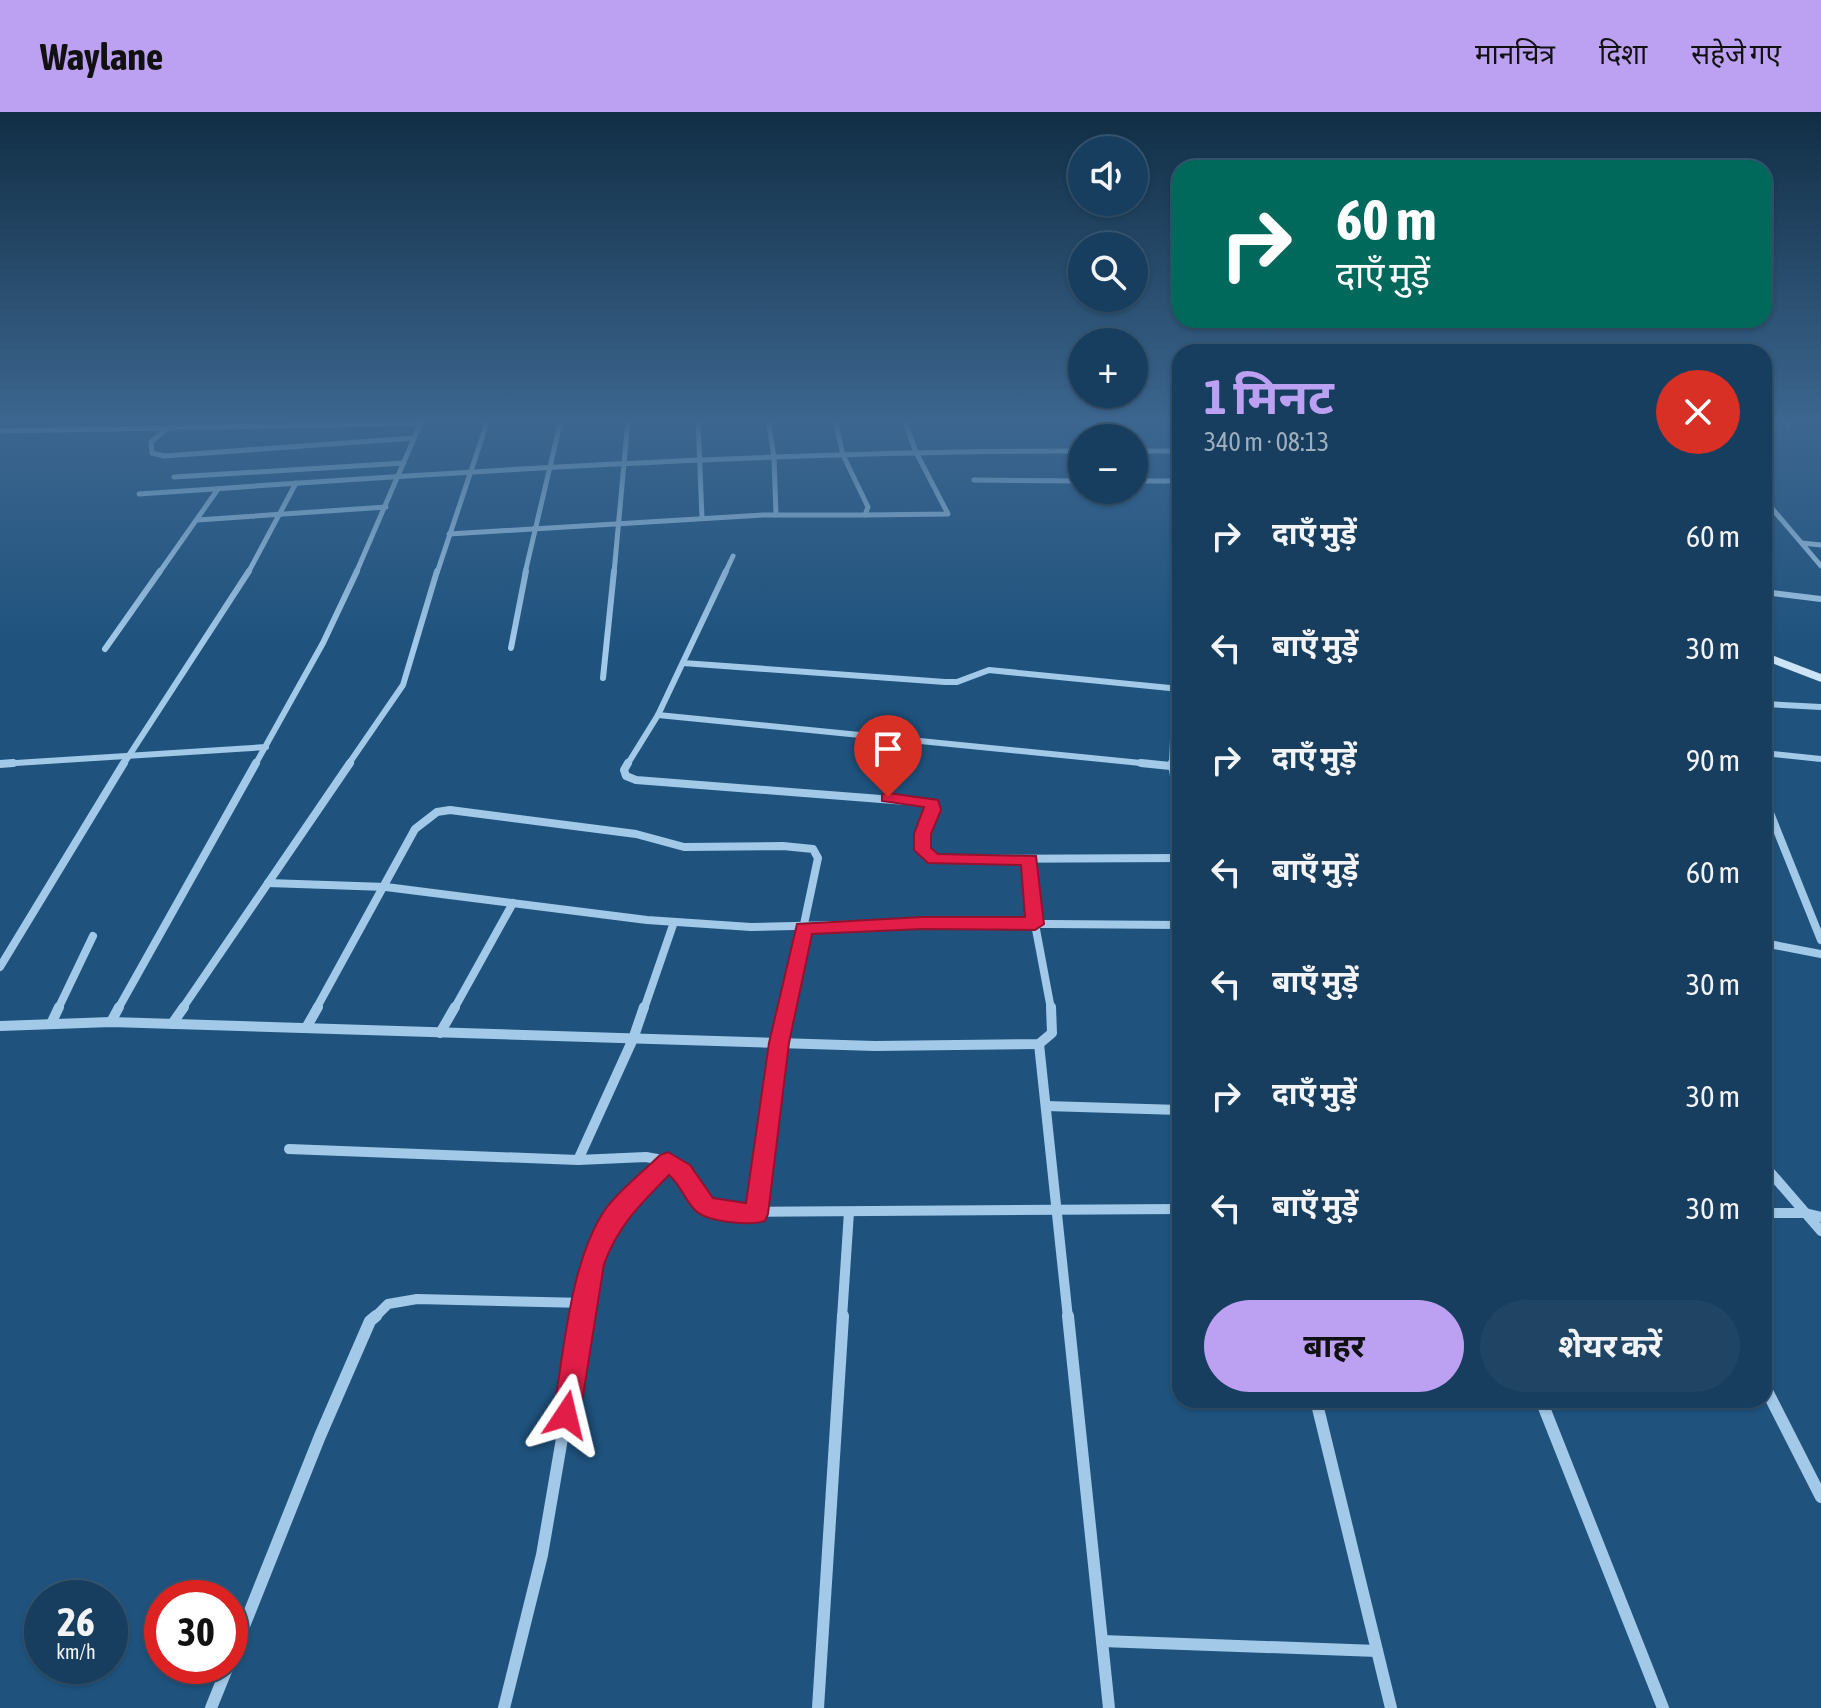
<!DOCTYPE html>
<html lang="hi">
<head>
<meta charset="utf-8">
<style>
	:root { --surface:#173e5e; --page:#204564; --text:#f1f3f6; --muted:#9eaebc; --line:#365773; --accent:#bca0f2 }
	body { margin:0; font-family:"Asap Condensed","Noto Sans Devanagari",sans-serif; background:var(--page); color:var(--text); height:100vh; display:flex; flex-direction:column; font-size:30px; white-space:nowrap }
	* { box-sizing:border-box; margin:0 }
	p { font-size:26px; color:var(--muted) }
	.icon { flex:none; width:44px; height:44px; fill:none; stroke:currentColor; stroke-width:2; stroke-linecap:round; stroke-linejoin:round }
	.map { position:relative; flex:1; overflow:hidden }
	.details { position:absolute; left:1172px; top:232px; width:600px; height:1064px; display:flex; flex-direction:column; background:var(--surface); border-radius:24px; box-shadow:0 2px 6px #0004,0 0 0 2px var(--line) }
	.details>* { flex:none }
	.banner { position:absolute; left:1172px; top:48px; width:600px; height:168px; border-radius:24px; box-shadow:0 2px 6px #0004,0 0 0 2px var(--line); background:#00695c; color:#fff; overflow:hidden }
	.fabs { position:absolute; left:1068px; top:24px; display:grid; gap:16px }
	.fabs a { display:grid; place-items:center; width:80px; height:80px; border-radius:50%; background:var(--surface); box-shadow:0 2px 6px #0004,0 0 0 2px var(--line); font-size:40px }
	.speed { position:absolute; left:24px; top:1468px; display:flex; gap:16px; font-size:40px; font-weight:700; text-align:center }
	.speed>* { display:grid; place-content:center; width:104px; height:104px; border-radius:50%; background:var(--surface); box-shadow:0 2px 6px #0004,0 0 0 2px var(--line); line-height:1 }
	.speed small { font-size:20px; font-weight:400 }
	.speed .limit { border:12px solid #d22; background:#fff; color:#111 }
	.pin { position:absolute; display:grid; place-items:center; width:68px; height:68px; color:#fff; margin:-82px -34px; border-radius:50% 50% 50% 0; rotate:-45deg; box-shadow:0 0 8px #0007 }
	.pin .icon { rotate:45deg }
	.me { position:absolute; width:88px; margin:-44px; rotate:10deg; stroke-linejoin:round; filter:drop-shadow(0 0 6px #0008) }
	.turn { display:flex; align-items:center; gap:28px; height:168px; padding:0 32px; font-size:36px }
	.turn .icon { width:104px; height:104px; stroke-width:2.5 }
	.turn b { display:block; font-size:56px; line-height:68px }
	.round { display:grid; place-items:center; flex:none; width:84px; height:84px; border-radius:42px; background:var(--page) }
	.summary { display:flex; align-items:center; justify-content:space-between; height:136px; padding:0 32px }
	h1 { font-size:48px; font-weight:700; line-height:60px; color:var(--accent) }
	.action { display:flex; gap:16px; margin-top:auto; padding:16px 32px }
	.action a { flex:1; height:92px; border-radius:48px; background:var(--accent); color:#111; font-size:32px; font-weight:700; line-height:92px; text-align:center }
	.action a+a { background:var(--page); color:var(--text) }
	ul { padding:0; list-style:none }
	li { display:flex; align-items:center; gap:24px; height:112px; padding:0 32px }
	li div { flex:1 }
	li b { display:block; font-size:30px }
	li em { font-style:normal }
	header { display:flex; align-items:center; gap:48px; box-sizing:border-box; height:112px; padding:0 40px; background:var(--accent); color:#111 }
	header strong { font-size:38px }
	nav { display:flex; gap:44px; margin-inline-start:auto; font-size:28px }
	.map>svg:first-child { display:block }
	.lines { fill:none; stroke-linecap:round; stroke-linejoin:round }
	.street-far4 { stroke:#a2c9e8; stroke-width:5 }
	.street-far3 { stroke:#a2c9e8; stroke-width:6 }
	.street-far2 { stroke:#a2c9e8; stroke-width:8 }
	.street-far1 { stroke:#a2c9e8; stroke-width:10 }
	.street { stroke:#a2c9e8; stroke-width:12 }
	.secondary { fill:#cde3f6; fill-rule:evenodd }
	.route { fill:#e11d48; stroke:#92132f; stroke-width:2 }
</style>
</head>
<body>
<header>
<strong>Waylane</strong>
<nav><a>मानचित्र</a><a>दिशा</a><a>सहेजे गए</a></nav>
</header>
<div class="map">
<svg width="1821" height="1596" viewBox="0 0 1821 1596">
	<rect width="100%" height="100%" fill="#1f537e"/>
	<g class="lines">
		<g class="street-far4">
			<polyline points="698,308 702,406"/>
			<polyline points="768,308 774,345 776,403"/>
			<polyline points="1078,308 1116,326"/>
			<polyline points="1782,308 1789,313"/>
			<polyline points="167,316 151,330 152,341 164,344 414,326"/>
			<polyline points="0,319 421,311"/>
			<polyline points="1134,339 1180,339"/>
			<polyline points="174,365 404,351"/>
			<polyline points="974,368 1082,369"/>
			<polyline points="1134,369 1180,369"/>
			<path d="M 139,382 C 453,360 767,339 1082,339"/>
			<polyline points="1764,387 1821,454"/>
			<polyline points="865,403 948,402 916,340 904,308"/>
			<polyline points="197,408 386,395"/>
			<polyline points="449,422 763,403 865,403 868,395 843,343 835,308"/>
			<polyline points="1802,431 1821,433"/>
			<polyline points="159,461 218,377"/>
			<polyline points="248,461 296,371"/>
			<polyline points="356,461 422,308"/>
			<polyline points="437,461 488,308"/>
			<polyline points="525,461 561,308"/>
			<polyline points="614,461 628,308"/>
			<polyline points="725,461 733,444"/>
		</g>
		<g class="street-far3">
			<polyline points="1764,480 1821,487"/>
			<polyline points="511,536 526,459"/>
			<polyline points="105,537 160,459"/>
			<polyline points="683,551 945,570 957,570 989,558 1180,577"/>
			<polyline points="603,566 614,459"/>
			<polyline points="1764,592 1821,595"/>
			<polyline points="658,603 1161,653"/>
			<polyline points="1764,641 1821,647"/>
			<polyline points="0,652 266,635"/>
			<polyline points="123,653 249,459"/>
			<polyline points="255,653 323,531 357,459"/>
			<polyline points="348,653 403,573 437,459"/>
			<polyline points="627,653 658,603 726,459"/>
			<polyline points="1172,653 1175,576"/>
		</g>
		<g class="street-far2">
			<polyline points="628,651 624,658 626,664 636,668 932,691 923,738 934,747 1180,746"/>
			<polyline points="1141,651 1180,655"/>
			<polyline points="1172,651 1180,705"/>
			<polyline points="0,652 13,651"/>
			<polyline points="1764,686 1821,828"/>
			<polyline points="1030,748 1035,812 1051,897"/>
			<polyline points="268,771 386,775 647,808 751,815 922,811 1180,813"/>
			<polyline points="1764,831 1821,842"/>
			<polyline points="0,855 124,651"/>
			<polyline points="58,897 93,824"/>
			<polyline points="118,897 256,651"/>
			<polyline points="182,897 350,651"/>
			<polyline points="316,897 415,717 437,700 450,698 636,722 684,735 783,734 813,737 818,746 786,897"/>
			<polyline points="454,897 513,791"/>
			<polyline points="644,897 674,810"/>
		</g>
		<g class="street-far1">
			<polyline points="111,910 119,895"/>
			<polyline points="51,912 59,895"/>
			<polyline points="172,912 184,895"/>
			<polyline points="0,914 111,910 875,934 1039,932 1052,921 1051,895"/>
			<polyline points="306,916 318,895"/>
			<polyline points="440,921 455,895"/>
			<polyline points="1039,932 1068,1206"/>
			<polyline points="1046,994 1180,998"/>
			<polyline points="289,1037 578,1048 646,1045 668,1049 682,1060 706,1093 728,1100 1180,1097"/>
			<polyline points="578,1048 633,927 644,895"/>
			<polyline points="1764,1053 1821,1119"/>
			<polyline points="1764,1101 1805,1101 1821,1105"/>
			<polyline points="756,1102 787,895"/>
			<polyline points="374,1206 388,1192 417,1187 586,1191"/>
			<path d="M 583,1206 C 586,1187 587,1167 593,1150 C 607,1109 639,1079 668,1049"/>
			<polyline points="842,1206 849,1100"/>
		</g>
		<g class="street">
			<polyline points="1068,1204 1109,1596"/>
			<polyline points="1764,1273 1821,1385"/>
			<polyline points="1316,1288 1391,1596"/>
			<polyline points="1541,1288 1663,1596"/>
			<polyline points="1102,1529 1377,1539"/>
			<polyline points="230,1549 320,1324 370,1209 376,1204"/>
			<polyline points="211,1596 228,1554"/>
			<polyline points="504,1596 542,1443 583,1204"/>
			<polyline points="818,1596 843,1204"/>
		</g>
		<g class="secondary">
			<polygon points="1174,308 1180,308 1180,312"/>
			<polygon points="1764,540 1821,562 1821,570 1764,548"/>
		</g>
	</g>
	<linearGradient id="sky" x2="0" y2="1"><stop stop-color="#112e45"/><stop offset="0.58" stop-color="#3c668f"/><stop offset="1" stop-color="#3c668f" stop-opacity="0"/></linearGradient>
	<rect width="1821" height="531" fill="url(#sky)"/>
	<path class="route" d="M 888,681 L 938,688 L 941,698 L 931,722 L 931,736 L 938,742 L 1036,744 L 1044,812 L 1035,818 L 922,817 L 812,822 L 789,931 L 768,1102 L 765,1109 C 750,1114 708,1110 696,1099 C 685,1089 681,1073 669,1063 C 640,1093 619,1112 604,1152 L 580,1303 L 576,1312 L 566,1316 L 557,1312 L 553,1303 C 564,1241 570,1146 607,1095 C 622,1076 643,1060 660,1043 L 668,1040 L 690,1053 L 713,1086 L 746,1091 L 769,931 L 797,812 L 922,805 L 1025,805 L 1021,753 L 928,751 L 914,738 L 914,722 L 924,695 L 882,689 L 882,682 Z"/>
</svg>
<div class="fabs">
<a><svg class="icon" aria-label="sound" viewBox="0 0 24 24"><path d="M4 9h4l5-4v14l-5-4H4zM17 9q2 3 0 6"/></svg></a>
<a><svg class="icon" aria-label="search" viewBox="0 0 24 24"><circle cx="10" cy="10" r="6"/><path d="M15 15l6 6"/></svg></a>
<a>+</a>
<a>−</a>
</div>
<div class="speed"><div>26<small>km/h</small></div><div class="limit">30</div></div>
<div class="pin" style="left:888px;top:685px;background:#d93025"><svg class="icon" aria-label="arrive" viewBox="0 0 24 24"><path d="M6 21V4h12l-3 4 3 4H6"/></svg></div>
<svg class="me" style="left:566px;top:1303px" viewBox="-20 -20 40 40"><path d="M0-17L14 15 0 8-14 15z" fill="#e11d48" stroke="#fff" stroke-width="4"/></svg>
<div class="banner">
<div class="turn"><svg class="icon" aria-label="right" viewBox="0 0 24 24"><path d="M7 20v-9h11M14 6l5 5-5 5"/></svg><div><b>60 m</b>दाएँ मुड़ें</div></div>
</div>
<section class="details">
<div class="summary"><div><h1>1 मिनट</h1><p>340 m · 08:13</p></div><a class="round" style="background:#d93025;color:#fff"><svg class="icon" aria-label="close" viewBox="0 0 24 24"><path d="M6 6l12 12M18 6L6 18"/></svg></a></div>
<ul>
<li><svg class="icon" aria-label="right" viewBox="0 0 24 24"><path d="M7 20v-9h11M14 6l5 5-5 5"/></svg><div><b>दाएँ मुड़ें</b></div><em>60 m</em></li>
<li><svg class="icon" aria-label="left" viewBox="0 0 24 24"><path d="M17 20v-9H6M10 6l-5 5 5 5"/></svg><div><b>बाएँ मुड़ें</b></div><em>30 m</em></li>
<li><svg class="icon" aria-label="right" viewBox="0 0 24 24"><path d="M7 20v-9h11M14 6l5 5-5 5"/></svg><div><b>दाएँ मुड़ें</b></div><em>90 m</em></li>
<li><svg class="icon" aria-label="left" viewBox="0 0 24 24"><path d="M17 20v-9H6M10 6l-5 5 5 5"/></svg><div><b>बाएँ मुड़ें</b></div><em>60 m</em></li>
<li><svg class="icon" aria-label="left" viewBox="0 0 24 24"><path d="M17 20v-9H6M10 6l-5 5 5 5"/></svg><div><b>बाएँ मुड़ें</b></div><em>30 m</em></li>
<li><svg class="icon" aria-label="right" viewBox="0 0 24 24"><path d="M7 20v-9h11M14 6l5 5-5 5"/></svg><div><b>दाएँ मुड़ें</b></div><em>30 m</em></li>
<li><svg class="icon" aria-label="left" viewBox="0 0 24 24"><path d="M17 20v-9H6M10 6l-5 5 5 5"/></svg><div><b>बाएँ मुड़ें</b></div><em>30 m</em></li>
</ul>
<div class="action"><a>बाहर</a><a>शेयर करें</a></div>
</section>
</div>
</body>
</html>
